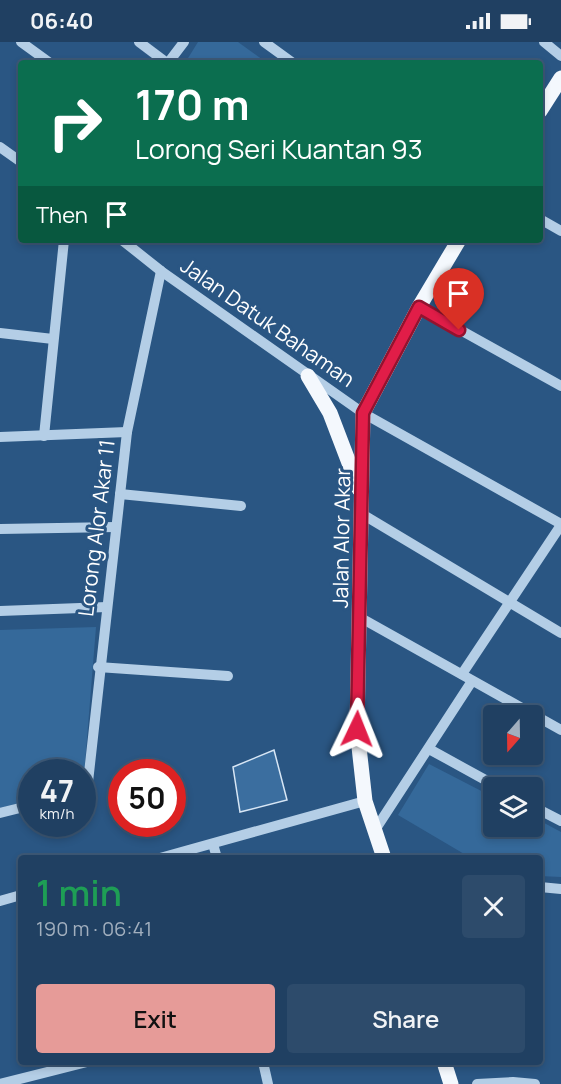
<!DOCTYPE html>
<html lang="en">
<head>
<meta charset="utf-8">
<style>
	:root { --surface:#204062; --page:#2d4b6b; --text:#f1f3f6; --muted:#a2afbe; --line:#3d5977; --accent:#e69b98 }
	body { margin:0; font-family:Manrope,sans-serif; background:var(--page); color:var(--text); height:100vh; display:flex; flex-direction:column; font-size:22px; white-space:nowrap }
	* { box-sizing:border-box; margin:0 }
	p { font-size:20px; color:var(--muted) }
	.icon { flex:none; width:33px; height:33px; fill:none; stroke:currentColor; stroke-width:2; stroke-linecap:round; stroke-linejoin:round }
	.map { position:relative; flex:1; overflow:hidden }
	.sheet { position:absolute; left:18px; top:813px; width:525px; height:210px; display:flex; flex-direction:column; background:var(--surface); border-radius:6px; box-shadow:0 3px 9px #0003,0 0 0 2px var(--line) }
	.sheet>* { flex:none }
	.banner { position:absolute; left:18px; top:18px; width:525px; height:183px; border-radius:6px; box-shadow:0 3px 9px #0003,0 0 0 2px var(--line); background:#0b6e4f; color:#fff; overflow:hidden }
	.needle { width:39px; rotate:200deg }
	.fabs { position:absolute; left:483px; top:663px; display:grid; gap:12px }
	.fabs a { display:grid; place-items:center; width:60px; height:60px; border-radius:6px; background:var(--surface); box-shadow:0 3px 9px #0003,0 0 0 2px var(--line); font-size:30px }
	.speed { position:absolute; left:18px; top:717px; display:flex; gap:12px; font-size:30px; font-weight:700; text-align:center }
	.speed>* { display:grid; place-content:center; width:78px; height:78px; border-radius:50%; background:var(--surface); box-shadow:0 3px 9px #0003,0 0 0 2px var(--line); line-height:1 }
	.speed small { font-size:15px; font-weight:400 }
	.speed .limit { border:9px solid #d22; background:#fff; color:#111 }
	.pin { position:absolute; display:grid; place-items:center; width:51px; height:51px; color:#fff; margin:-62px -26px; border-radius:50% 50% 50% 0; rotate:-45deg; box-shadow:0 0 6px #0007 }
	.pin .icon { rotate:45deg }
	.me { position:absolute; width:66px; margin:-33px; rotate:2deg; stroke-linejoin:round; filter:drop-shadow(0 0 4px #0008) }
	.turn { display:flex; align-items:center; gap:21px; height:126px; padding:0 18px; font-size:27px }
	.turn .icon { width:78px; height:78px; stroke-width:2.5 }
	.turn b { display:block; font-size:42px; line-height:51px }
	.then { display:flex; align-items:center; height:57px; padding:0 18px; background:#0003; gap:12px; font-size:22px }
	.round { display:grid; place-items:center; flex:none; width:63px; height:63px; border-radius:6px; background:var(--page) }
	.headline { display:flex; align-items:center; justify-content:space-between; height:102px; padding:0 18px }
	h1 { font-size:36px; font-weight:600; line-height:45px; color:#1e9e55 }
	.cta { display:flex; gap:12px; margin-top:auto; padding:12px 18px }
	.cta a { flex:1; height:69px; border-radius:6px; background:var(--accent); color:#111; font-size:24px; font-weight:600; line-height:69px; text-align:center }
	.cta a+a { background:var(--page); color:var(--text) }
	.status { display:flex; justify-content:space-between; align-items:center; height:42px; padding:0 30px; background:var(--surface); direction:ltr }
	.status svg { height:16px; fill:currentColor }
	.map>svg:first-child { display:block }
	.green { fill:#35699a }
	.building { fill:#3b6e9f; stroke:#d7e6f5; stroke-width:1.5 }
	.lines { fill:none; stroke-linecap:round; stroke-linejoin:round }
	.minor { stroke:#b4cee6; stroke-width:10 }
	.major { stroke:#f4f8fd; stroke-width:15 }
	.route-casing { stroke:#92132f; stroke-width:15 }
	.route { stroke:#e11d48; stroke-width:10 }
	.labels { text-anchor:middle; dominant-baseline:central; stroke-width:6; stroke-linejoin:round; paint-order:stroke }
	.street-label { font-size:21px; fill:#fff; stroke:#2a5683 }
</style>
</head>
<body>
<div class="status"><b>06:40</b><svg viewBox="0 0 49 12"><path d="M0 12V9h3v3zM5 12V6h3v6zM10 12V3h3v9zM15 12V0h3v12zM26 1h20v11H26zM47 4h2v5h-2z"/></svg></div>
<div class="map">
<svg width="561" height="1042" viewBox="0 0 561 1042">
	<rect width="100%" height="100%" fill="#2a5683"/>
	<g class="green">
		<polygon points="198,0 238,0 267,21 185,21"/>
		<polygon points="96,585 83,746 82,730 32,730 31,758 0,766 0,588"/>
		<polygon points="429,722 493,755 494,784 532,784 533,775 561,790 561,835 540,834 540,816 471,816 398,773"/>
	</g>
	<polygon class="building" points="274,708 287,758 240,770 233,725"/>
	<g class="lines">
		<g class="minor">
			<polyline points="21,0 50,21"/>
			<polyline points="139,0 167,21"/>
			<polyline points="264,0 293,21"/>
			<polyline points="544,0 561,14"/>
			<polyline points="168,21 184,0"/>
			<polyline points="0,105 21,120"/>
			<polyline points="540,177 561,189"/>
			<polyline points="122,198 161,229 363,371 561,482"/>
			<polyline points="419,265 561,344"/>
			<polyline points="0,291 53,297"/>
			<polyline points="44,394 64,198"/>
			<polyline points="0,395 127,390"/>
			<polyline points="120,452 241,464"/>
			<polyline points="362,472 561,591"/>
			<polyline points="0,487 116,485"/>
			<polyline points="0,569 107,565"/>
			<polyline points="361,576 561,688"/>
			<polyline points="98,625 228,634"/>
			<polyline points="462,632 561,483"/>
			<polyline points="429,707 500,746"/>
			<polyline points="82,748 88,740 127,390 161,229"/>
			<polyline points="532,764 561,779"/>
			<polyline points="0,771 32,763"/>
			<polyline points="375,788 472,639"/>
			<polyline points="213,802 217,816"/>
			<polyline points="160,816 365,759"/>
			<polyline points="540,845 561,847"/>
			<polyline points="0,859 21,853"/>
			<polyline points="263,1020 268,1042"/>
			<polyline points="0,1042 87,1020"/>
			<polyline points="477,1042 513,1040 535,1042"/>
		</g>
		<g class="major">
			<polyline points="540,69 561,36"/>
			<polyline points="308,334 330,371 359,447"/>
			<polyline points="384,816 365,759 357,687 363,371 419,265 459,198"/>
			<polyline points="444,1020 451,1042"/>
		</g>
	</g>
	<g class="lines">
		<g class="route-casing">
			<polyline id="route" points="357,687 363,371 419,265 459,288"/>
		</g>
		<use href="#route" class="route"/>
	</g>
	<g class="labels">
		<g class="street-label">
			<text transform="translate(268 280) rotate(35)">Jalan Datuk Bahaman</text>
			<text transform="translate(96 486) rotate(-83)">Lorong Alor Akar 11</text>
			<text transform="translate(341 496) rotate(-89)">Jalan Alor Akar</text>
		</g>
	</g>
</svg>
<div class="fabs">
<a><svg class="needle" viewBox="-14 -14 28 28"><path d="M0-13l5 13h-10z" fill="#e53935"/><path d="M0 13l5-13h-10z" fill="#a2afbe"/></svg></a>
<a><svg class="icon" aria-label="layers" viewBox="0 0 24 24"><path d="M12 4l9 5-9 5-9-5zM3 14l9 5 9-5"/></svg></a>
</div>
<div class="speed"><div>47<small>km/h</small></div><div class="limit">50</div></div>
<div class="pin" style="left:459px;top:288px;background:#d93025"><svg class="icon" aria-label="arrive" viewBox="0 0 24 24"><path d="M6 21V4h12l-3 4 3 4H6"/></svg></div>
<svg class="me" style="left:357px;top:687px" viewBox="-20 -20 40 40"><path d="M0-17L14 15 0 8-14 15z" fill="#e11d48" stroke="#fff" stroke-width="4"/></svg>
<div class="banner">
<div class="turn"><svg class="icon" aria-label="right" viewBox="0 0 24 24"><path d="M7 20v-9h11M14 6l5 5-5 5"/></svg><div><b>170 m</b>Lorong Seri Kuantan 93</div></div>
<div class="then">Then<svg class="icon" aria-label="arrive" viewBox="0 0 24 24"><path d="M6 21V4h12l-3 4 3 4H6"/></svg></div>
</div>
<section class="sheet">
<div class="headline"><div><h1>1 min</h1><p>190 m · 06:41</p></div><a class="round"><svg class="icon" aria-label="close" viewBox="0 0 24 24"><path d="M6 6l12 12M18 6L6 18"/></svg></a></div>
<div class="cta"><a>Exit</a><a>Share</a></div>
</section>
</div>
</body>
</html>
